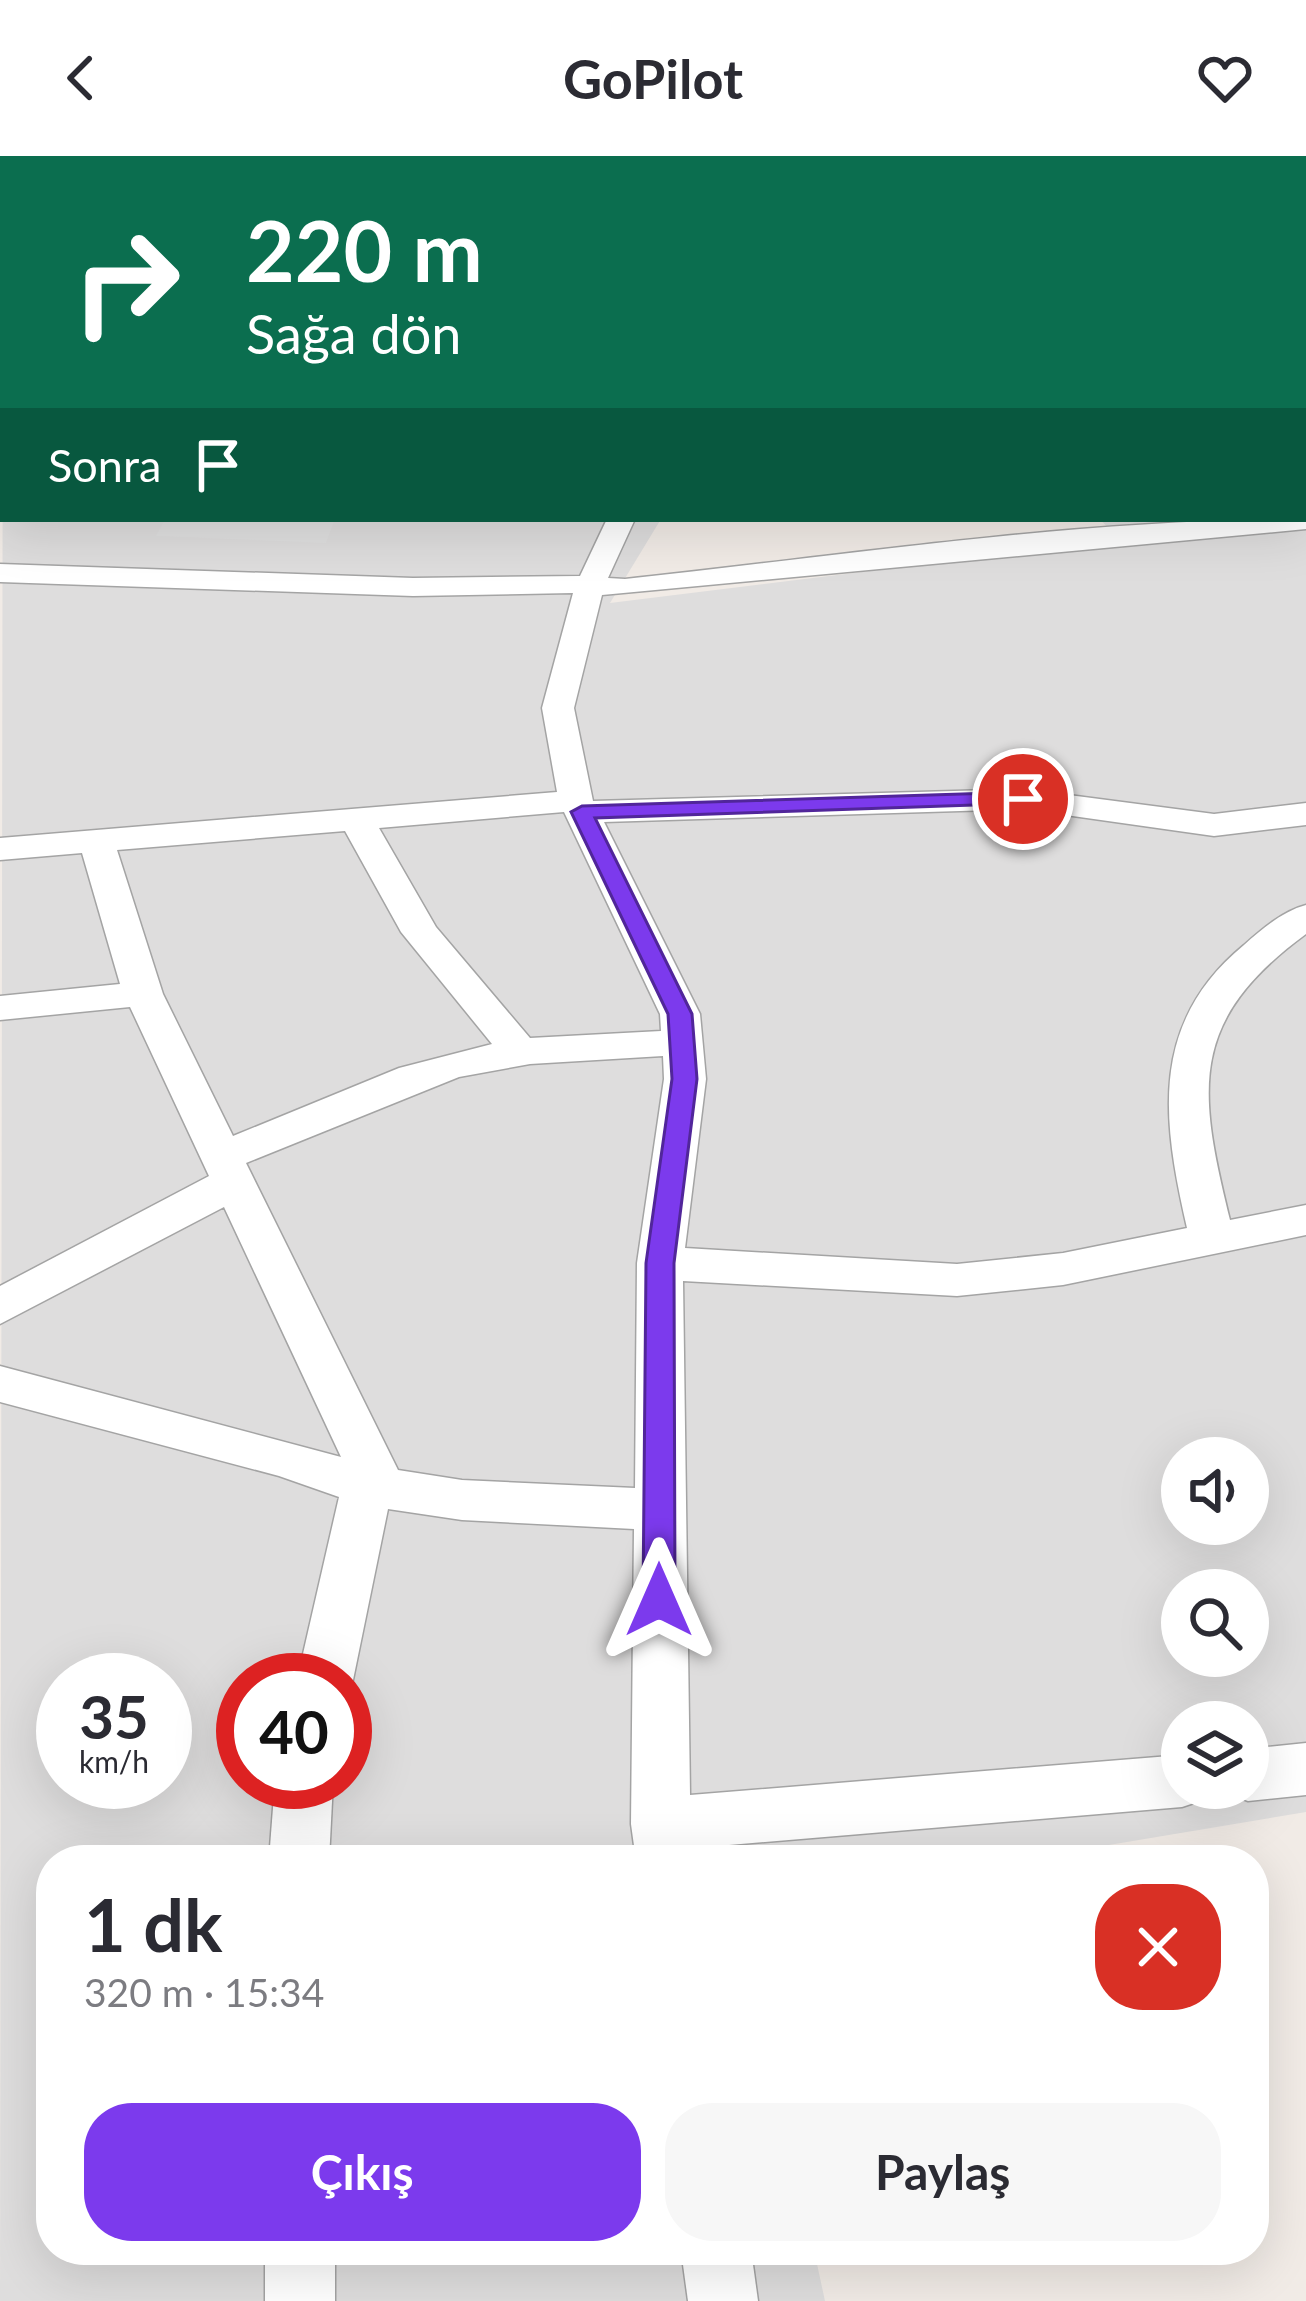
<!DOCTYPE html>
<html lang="tr">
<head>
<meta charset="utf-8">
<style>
	:root { --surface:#fff; --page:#f7f7f7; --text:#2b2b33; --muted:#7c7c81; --accent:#7c3aed }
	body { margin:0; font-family:Lato,sans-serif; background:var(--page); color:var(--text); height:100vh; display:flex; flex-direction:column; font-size:45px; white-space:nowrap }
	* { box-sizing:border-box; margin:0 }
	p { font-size:39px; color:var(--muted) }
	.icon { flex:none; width:66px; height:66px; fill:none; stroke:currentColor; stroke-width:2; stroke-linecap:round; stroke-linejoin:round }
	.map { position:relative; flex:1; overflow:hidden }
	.drawer { position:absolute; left:36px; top:1689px; width:1233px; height:420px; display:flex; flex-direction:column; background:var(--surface); border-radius:48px; box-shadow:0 12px 48px #0002 }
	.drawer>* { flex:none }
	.banner { position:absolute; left:0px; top:0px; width:1308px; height:366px; box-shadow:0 12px 48px #0002; background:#0b6e4f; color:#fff; overflow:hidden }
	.tools { position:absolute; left:1161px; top:1281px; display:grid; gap:24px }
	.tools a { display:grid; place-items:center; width:108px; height:108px; border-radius:50%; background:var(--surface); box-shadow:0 12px 48px #0002; font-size:60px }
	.speed { position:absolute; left:36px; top:1497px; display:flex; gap:24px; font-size:60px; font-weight:700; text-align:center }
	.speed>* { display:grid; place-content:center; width:156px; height:156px; border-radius:50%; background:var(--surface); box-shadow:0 12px 48px #0002; line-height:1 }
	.speed small { font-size:30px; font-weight:400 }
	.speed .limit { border:18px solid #d22; background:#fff; color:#111 }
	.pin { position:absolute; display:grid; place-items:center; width:102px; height:102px; color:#fff; margin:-51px; border:6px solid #fff; border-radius:50%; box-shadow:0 3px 12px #0007 }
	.me { position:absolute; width:132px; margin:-66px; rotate:0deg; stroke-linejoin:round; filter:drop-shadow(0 0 9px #0008) }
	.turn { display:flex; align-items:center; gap:42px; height:252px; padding:0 48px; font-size:54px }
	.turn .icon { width:156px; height:156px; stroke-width:2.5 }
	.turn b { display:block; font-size:84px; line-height:102px }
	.then { display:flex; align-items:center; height:114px; padding:0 48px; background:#0003; gap:24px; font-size:45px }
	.round { display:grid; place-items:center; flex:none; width:126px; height:126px; border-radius:48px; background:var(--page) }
	.summary { display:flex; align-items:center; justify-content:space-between; height:204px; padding:0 48px }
	h1 { font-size:72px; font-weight:700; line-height:90px }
	.primary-button { display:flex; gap:24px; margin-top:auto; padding:24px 48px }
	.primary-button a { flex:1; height:138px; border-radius:48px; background:var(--accent); color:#fff; font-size:48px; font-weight:700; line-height:138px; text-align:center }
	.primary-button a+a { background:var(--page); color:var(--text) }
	header { display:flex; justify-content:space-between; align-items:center; height:156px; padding:0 48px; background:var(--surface); font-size:54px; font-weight:700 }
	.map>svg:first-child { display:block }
	.residential { fill:#dedddd; fill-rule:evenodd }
	.parking { fill:#e0e0e0 }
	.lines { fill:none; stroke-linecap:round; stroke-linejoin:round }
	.minor-casing { stroke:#a4a4a4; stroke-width:3 }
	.major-casing { stroke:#9c4f00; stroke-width:3 }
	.minor { fill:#fff; fill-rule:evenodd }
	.major { fill:#fec59e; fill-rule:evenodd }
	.route { fill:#7c3aed; stroke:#51269a; stroke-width:3 }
</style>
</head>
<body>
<header><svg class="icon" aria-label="back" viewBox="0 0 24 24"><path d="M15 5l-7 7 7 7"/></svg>GoPilot<svg class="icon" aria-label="heart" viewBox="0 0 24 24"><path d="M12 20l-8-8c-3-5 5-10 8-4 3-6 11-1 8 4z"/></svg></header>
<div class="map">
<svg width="1306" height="2145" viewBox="0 0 1306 2145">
	<rect width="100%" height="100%" fill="#f1ebe6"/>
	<g class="residential">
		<polygon points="66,0 1206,0 1207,3 65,3"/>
		<path d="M 3,80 L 3,363 L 661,363 L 610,447 L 1122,384 L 1099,363 L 1305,363 L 1306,148 L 1306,1656 L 1019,1704 L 51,1704 L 51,2094 L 814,2094 L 825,2145 L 0,2145 ZM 1182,1302 L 1248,1302 L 1248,1368 L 1182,1368 ZM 1182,1434 L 1248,1434 L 1248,1500 L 1182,1500 ZM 63,1524 L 165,1524 L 165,1626 L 63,1626 ZM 243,1524 L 345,1524 L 345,1626 L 243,1626 ZM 1182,1566 L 1248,1566 L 1248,1632 L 1182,1632 Z"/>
	</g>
	<polygon class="parking" points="165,363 335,363 326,387 156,380"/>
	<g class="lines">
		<g class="minor-casing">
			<g id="minor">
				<polygon points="196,0 216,0 195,3"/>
				<polygon points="331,0 351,0 330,3"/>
				<polygon points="480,0 501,0 478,3"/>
				<polygon points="639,0 659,0 637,3"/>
				<polygon points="767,0 802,0 804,3 769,3"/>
				<polygon points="888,0 923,0 925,3 890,3"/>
				<polygon points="1185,0 1205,0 1206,3 1186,3"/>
				<rect x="1305" y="144" width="1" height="14"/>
				<rect x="1305" y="268" width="1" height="16"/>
				<path d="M 1306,357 L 1306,373 L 602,439 L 574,552 L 593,645 L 1023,633 L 1214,658 L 1306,647 L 1306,669 L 1214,680 L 1023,653 L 604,666 L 700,858 L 706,923 L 685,1092 L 957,1108 L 1063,1097 L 1187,1072 C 1162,963 1149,867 1244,789 C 1262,773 1283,755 1306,749 L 1306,778 C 1189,864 1197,931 1230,1064 L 1306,1049 L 1306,1079 L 1063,1129 L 957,1140 L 683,1125 L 690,1639 L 1182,1599 L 1182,1632 L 1208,1632 L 1203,1644 L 1182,1651 L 694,1692 L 696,1704 L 636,1704 L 631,1668 L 634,1373 L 462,1364 L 388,1353 L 353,1524 L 345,1540 L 345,1524 L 297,1524 L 339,1341 L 279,1320 L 0,1246 L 0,1210 L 341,1301 L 224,1051 L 0,1168 L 0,1130 L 209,1020 L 130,851 L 0,864 L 0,840 L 120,828 L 82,697 L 0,704 L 0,682 L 557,636 L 542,552 L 573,437 L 413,440 L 0,426 L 0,408 L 413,422 L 580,420 L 607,363 L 635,363 L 608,422 L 625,423 C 850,399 1078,363 1305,363 ZM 564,656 L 660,858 L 661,875 L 530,882 L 436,771 L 379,672 ZM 345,675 L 401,776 L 492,888 L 399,912 L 233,980 L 163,838 L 117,694 ZM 663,900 L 664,923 L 637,1107 L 635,1332 L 462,1324 L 398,1314 L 246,1007 L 459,921 L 530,908 Z"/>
				<polygon points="1306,1587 1306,1639 1248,1645 1227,1637 1225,1632 1248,1632 1248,1593"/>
				<polygon points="275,1626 333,1626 329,1704 269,1704"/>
				<rect x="265" y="2094" width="70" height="51"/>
				<polygon points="681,2094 751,2094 758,2145 688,2145"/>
			</g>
		</g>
		<g class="major-casing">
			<rect id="major" x="1305" y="179" width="1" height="18"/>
		</g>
		<use href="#minor" class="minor"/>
		<use href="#major" class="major"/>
	</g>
	<polygon class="route" points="1023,636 1034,643 1030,647 595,662 692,858 697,923 674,1107 675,1444 671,1453 659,1457 648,1453 643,1444 646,1107 672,923 668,858 571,656 582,650"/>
</svg>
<div class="tools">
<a><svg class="icon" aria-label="sound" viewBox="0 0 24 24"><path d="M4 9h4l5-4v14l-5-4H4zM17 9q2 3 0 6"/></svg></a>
<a><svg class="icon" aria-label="search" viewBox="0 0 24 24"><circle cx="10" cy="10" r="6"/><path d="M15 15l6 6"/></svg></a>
<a><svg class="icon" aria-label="layers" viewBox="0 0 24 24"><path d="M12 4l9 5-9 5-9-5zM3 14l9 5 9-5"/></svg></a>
</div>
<div class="speed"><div>35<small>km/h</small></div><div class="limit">40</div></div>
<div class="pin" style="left:1023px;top:643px;background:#d93025"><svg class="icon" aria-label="arrive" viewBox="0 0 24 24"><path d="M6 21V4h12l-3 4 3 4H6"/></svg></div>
<svg class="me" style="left:659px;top:1444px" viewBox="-20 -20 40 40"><path d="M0-17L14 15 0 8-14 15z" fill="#7c3aed" stroke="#fff" stroke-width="4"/></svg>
<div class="banner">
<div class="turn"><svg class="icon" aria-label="right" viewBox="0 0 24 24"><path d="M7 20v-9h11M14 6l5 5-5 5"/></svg><div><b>220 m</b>Sağa dön</div></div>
<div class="then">Sonra<svg class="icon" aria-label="arrive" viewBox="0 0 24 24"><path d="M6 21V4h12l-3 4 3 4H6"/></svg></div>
</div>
<section class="drawer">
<div class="summary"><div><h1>1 dk</h1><p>320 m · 15:34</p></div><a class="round" style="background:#d93025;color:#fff"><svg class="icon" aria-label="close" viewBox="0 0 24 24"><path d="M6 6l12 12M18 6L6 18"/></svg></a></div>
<div class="primary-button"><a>Çıkış</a><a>Paylaş</a></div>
</section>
</div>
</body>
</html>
